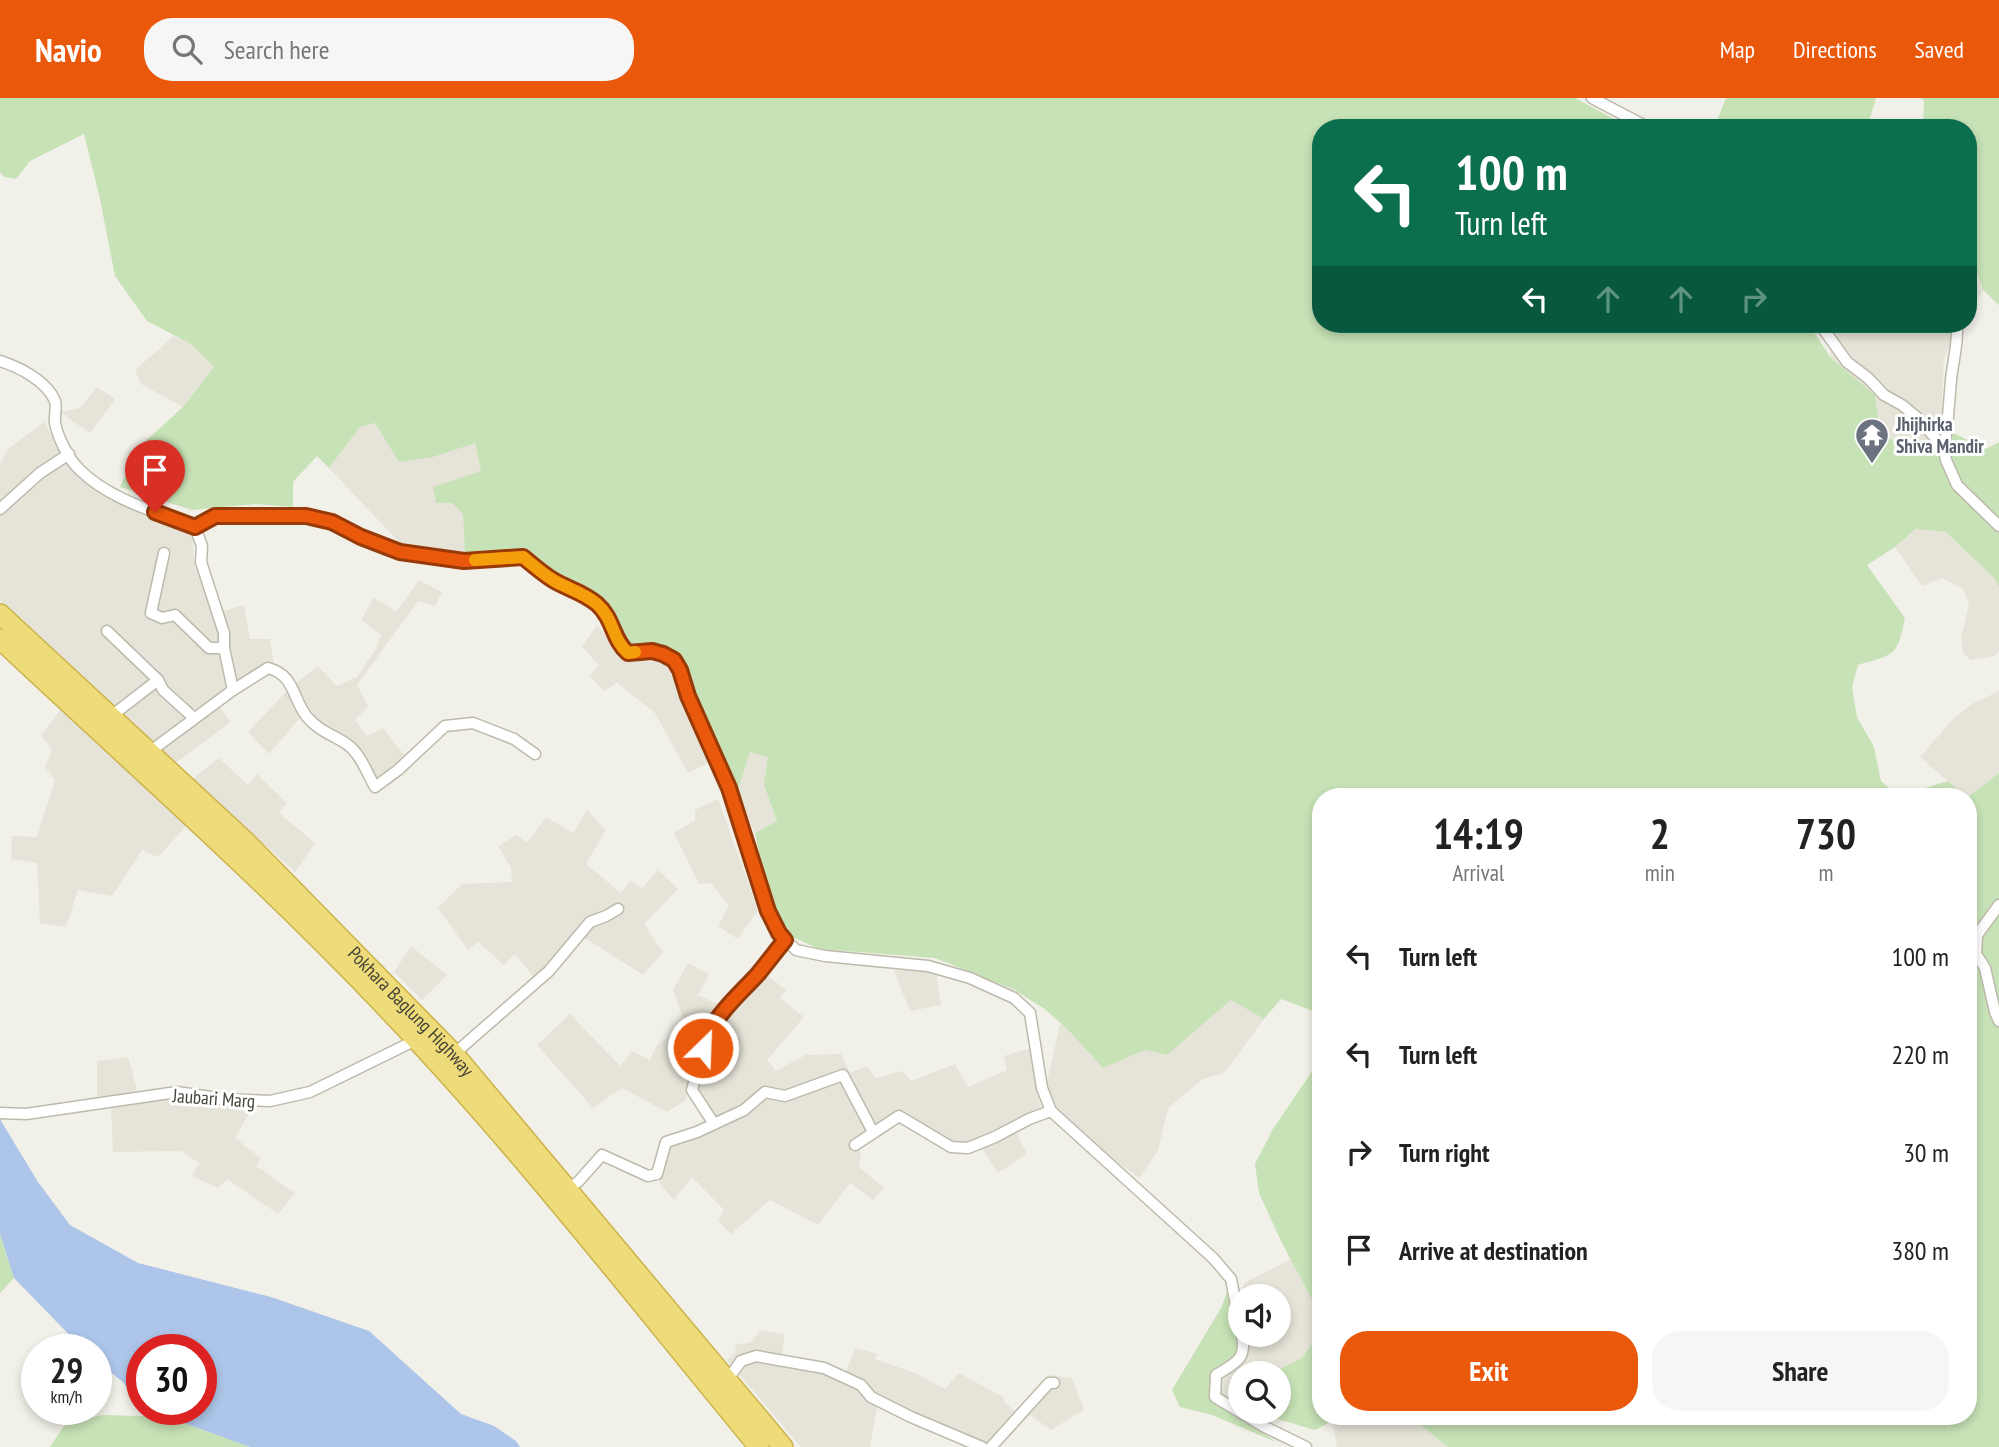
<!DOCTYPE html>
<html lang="en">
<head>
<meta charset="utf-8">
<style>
	:root { --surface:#fff; --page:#f6f6f6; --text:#222; --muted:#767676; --accent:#ea580c }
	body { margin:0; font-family:"PT Sans Narrow",sans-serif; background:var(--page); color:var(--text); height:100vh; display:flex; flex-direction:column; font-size:26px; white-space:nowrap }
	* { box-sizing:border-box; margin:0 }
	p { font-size:23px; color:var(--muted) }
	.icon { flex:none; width:38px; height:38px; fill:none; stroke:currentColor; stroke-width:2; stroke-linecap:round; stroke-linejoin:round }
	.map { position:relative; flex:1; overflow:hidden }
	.details { position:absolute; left:1312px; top:690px; width:665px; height:637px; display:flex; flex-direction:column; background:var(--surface); border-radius:28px; box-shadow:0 4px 10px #0003 }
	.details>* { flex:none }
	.banner { position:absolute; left:1312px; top:21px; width:665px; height:214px; border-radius:28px; box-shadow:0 4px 10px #0003; background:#0b6e4f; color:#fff; overflow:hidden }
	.buttons { position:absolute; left:1228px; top:1186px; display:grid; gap:14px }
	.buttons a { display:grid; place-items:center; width:63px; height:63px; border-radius:50%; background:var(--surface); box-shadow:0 4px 10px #0003; font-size:35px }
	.speed { position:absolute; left:21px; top:1236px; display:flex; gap:14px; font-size:35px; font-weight:700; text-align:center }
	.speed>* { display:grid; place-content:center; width:91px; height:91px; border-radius:50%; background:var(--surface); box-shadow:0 4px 10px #0003; line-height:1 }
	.speed small { font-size:18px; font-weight:400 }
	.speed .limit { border:10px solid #d22; background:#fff; color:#111 }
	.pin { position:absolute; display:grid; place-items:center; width:60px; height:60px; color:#fff; margin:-72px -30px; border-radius:50% 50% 50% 0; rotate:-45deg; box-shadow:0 0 7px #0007 }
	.pin .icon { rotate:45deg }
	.me { position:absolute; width:77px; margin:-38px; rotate:24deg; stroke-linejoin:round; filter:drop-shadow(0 0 5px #0008) }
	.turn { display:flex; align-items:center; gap:24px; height:147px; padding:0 28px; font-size:32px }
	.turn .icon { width:91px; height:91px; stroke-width:2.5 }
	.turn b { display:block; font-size:49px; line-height:60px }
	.lanes { display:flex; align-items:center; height:66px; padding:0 28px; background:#0003; justify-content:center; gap:35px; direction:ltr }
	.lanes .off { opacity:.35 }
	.eta { display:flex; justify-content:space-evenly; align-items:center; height:119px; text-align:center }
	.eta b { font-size:42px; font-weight:700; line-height:49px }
	.button { display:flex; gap:14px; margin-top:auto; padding:14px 28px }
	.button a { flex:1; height:80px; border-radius:28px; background:var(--accent); color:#fff; font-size:28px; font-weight:700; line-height:80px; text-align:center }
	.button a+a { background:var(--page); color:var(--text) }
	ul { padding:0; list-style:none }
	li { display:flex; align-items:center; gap:21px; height:98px; padding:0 28px }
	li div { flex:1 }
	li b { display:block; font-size:26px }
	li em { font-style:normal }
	header { display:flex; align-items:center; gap:42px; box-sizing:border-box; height:98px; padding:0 35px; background:var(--accent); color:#fff }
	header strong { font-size:33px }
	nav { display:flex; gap:38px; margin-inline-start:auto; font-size:24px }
	.search { width:490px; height:63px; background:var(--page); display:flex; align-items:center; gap:18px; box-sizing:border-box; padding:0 24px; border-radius:28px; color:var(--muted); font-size:26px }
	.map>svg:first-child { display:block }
	.residential { fill:#e6e4d8 }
	.green { fill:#c7e2b6 }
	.water { fill:#acc5e8; fill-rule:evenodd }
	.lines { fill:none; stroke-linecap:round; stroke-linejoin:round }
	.street-casing { stroke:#bdbaac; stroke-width:13 }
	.highway-casing { stroke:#ccb24a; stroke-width:22 }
	.street { stroke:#fff; stroke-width:10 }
	.highway { stroke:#eedb79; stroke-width:19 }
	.route-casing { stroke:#983908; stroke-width:18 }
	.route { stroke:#ea580c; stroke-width:12 }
	.slow { stroke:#f59e0b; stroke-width:12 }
	.labels { text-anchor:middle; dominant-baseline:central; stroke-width:6; stroke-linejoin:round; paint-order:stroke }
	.worship-label { font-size:19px; font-weight:bold; fill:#5b616d; stroke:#fff; text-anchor:start }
	.street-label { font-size:19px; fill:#454238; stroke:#fff }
</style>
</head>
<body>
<header>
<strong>Navio</strong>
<div class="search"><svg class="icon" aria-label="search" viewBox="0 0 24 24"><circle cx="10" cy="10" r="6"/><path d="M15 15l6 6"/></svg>Search here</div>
<nav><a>Map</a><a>Directions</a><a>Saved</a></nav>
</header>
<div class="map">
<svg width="1999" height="1349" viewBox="0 0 1999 1349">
	<rect width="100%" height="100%" fill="#f2f1e9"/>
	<g class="residential">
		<polygon points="1969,157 1973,162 1983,192 1969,216"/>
		<polygon points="1831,226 1963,226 1944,259 1941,329 1927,348 1907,349 1880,335 1875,297 1831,260"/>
		<polygon points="174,238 191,246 214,269 183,309 141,286 135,272"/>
		<polygon points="97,289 115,301 90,335 60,314 80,310"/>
		<polygon points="44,324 72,373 102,394 192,433 194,466 223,537 230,590 155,645 0,502 0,366 8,351"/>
		<polygon points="375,325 433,359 475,344 481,373 452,405 463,416 465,458 402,447 329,370 360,329"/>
		<polygon points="1917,431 1946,434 1994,480 1999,489 1999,553 1994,558 1971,562 1963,555 1961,540 1969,506 1963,491 1942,480 1922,488 1895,449"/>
		<polygon points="419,482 442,494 435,508 418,503 357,587 368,608 355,622 367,638 383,630 405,658 409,672 383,691 354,647 324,632 304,605 296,585 318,568 337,588 357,579 375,552 381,537 361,522 374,499 396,514"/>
		<polygon points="244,507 250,541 270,541 274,565 257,572 235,587 220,514"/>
		<polygon points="597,527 614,548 628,562 664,565 675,583 710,660 706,666 688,675 655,615 617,585 604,593 590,578 599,567 582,549"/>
		<polygon points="287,593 298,608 301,619 269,656 248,634"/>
		<polygon points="1999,593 1999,675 1969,698 1965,698 1920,659 1953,621 1972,606"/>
		<polygon points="219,608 231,624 175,665 160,649"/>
		<polygon points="62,610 187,727 158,759 142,752 112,798 78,792 66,829 40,825 37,765 11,761 12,738 37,739 55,682 45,669 52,652 41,637"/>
		<polygon points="750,653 769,659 764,687 777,723 755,735 737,694"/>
		<polygon points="219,660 248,687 257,676 287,705 279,715 315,745 295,774 192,681"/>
		<polygon points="718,701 758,812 738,841 718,828 729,808 711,785 699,786 674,735 695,722 695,712"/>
		<polygon points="587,712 606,732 586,766 621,795 630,783 642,790 658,772 678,791 644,826 663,854 643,877 585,840 540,887 515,856 504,867 478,844 468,852 438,810 462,786 512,784 511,770 498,748 517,737 527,745 546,719 573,735"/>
		<polygon points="411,848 447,877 422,902 394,874"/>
		<polygon points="688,865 709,876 698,897 722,908 700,939 686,1002 667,1014 622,990 593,1010 537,947 570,916 620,968 632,953 650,962 656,948 685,927 673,892"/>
		<polygon points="920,871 936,874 941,907 910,913 894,873"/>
		<polygon points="762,873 786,892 780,900 804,919 767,962 776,973 805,957 841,956 850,975 867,968 876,980 902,973 911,983 955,966 968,989 1007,972 1004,958 1031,950 1040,1006 1045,1019 1016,1034 1027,1056 998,1075 981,1049 966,1056 945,1051 897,1023 858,1046 861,1058 859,1069 884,1090 873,1102 850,1085 818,1127 770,1102 731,1136 718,1123 724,1112 692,1079 674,1102 659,1085 671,1048 719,1026 700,1001 696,986 718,922"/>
		<polygon points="1231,902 1264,921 1224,975 1203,981 1168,1010 1158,1053 1139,1080 1095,1047 1055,1010 1046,988 1060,926 1070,934 1103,970 1145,952 1167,957"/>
		<polygon points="128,959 137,992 130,995 97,999 97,963"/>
		<polygon points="176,998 252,1010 235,1040 261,1060 256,1068 295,1095 278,1116 227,1081 218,1090 192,1078 199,1065 181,1053 113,1054 111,1010"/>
		<polygon points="1291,1161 1321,1219 1321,1233 1302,1260 1270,1276 1241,1276 1241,1310 1217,1297 1226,1276 1245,1263 1249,1250 1247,1237 1279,1237 1279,1199 1241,1199 1244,1185"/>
		<polygon points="761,1232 785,1236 782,1256 846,1274 855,1250 878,1256 875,1261 915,1275 945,1291 959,1275 1003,1299 1005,1305 1015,1313 1048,1277 1072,1280 1084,1312 1051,1332 1030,1317 999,1349 966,1349 877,1309 870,1349 801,1349 727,1262 736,1254 735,1246 750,1245"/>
		<polygon points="1342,1318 1409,1318 1448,1349 1337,1349 1333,1324"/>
	</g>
	<g class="green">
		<path d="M 0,0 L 1575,0 L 1631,30 L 1321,30 L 1321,226 L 1814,226 L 1813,233 L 1831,260 L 1875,297 L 1880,335 L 1907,349 L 1927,348 L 1941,329 L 1986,351 L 1999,344 L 1999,489 L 1994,480 L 1946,434 L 1916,431 L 1895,449 L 1867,467 L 1905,520 C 1897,559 1895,556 1858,567 L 1852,589 L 1857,619 L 1874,649 L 1881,683 L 1898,698 L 1948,683 L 1965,698 L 1321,698 L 1321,910 L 1318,915 L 1281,901 L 1264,921 L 1231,902 L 1167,957 L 1145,952 L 1103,970 L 1070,934 L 1046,912 L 1015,892 L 935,860 L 819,851 L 790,838 L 778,818 L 764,780 L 755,735 L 777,723 L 764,687 L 768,659 L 750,654 L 737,694 C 724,667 707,639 698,611 C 692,595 691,573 680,560 C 667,545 641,551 624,544 L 611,513 L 590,495 L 553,476 L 520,453 L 465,458 L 463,416 L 452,405 L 436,405 L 433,389 L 481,373 L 475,345 L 433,359 L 399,364 L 375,325 L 360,329 L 329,370 L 317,358 L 293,384 L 293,409 L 256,406 L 192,412 L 120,389 L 138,350 L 183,309 L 214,269 L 191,246 L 147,223 L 115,178 L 100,101 L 84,36 L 30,63 L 16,81 L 4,79 L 0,74 Z"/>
		<polygon points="1726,0 1876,0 1870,20 1874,30 1714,30"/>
		<polygon points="1921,0 1999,0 1999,207 1983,192 1973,162 1969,157 1969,30 1923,30 1924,3"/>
		<polygon points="1999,675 1999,1349 1448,1349 1409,1318 1969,1318 1969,698"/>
		<polygon points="1321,960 1321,1219 1280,1141 1259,1095 1255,1066 1273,1031"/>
		<polygon points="0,1136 14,1180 0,1195"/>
		<polygon points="1228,1191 1238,1251 1211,1297 1217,1306 1250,1325 1276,1344 1212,1317 1180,1309 1172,1292 1221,1210"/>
		<polygon points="1321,1233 1321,1318 1342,1318 1315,1332 1254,1314 1279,1314 1279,1276 1270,1276 1302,1260"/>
		<polygon points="101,1317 145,1318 184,1325 250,1349 50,1349 64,1328"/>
	</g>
	<path class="water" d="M 0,1008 L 1,1023 L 38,1084 L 70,1127 L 138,1165 L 271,1199 L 369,1233 L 461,1316 L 494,1328 L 516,1343 L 520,1349 L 250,1349 L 184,1325 L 145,1318 L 123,1284 L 96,1263 L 96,1251 L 83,1251 L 14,1180 L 0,1136 ZM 142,1251 L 201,1251 L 201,1311 L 142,1311 Z"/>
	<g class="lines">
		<g class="street-casing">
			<g id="street">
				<polyline points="1592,0 1649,30"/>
				<polyline points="1823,226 1822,229 1847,264 1868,280 1884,297 1902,307 1919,321 1944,350 1946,362 1957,387 1999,428"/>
				<path d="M 0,263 C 19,269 47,283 55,303 C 57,310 54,318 55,325 C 58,340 69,362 80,372 C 110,402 157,414 195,429 L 202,448 L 201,464 L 224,535 L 224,550"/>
				<path d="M 1944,350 C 1948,327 1949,305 1951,282 C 1953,262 1958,248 1957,226"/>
				<polyline points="0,411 40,375 69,356"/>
				<path d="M 195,429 L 214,418 L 306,418 L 332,424 L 361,439 L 400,454 L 464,463 L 523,459 C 533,467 543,476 553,482 C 568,491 583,494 597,506 C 614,521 612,542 628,555 L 652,553 L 663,556 L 674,563 L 680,572 L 688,598 L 729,690 L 768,813 L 779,835 L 796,852 L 825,858 L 928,868 L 970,880 L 1014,900 L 1030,915 L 1042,990 L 1051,1013 L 1213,1160 L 1231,1181 L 1241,1233"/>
				<polyline points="107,533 158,582 110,619"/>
				<polyline points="158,582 163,592 194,620"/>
				<path d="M 233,592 L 268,570 C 295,577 292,600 307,619 C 321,635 333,636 348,647 C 361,657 367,675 375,689 L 398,672 L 445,628 L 473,625 L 514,641 L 535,656"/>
				<polyline points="148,655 233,592 224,550 209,550 175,517 162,520 151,515 164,455"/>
				<polyline points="1999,807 1977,837 1976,856 1985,870 1995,914 1999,923"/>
				<polyline points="454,956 549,873 590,824 606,818 618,811"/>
				<polyline points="0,1015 26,1016 177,994 224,1001 270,1003 310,994 416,942"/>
				<polyline points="714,1026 692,992 709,932 717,918 759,874 785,842"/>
				<polyline points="855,1047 899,1018 951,1049 968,1050 995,1039 1029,1021 1051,1013"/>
				<polyline points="568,1090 578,1084 602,1057 648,1078 657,1076 666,1044 697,1034 744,1012 765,994 785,998 843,977 873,1034"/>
				<path d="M 1242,1237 C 1247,1262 1235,1265 1216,1277 L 1215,1299 L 1263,1328 L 1306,1349"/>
				<polyline points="728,1281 741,1263 756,1258 824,1270 861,1287 871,1299 911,1319 982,1349"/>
				<polyline points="991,1349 1049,1285 1054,1285"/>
			</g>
		</g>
		<g class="highway-casing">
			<g id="highway">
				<path id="s1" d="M 0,516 L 246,744 L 454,956 L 783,1349"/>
				<path d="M 0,541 C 133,666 270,786 395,919 C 524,1055 639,1204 759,1349"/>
			</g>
		</g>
		<use href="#street" class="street"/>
		<use href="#highway" class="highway"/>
	</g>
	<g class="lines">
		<g class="route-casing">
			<path id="route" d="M 155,414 L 195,429 L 215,418 L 306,418 L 332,424 L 361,439 L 400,454 L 464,463 L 523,459 C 533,467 543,476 553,482 C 568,491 583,494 597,506 C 614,521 612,541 628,555 L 652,553 L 663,556 L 674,562 L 680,572 L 688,598 L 729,690 L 768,813 L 779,835 L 785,842 C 776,853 767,865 758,876 C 735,901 714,917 703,950"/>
		</g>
		<use href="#route" class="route"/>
		<path class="slow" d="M 475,462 L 523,459 C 533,467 543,476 553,482 C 568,491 583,494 597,506 C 614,521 612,541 628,555 L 635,554"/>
	</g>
	<defs>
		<g id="temple-pin" transform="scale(1.75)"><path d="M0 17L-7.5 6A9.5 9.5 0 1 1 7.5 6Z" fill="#6b7280" stroke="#fff"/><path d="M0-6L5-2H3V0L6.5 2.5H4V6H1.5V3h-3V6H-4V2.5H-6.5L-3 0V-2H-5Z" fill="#fff"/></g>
	</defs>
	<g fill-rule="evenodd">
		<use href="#temple-pin" x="1872" y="337"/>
	</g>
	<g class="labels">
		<g class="worship-label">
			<text x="1896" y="326">Jhijhirka<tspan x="1896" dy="22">Shiva Mandir</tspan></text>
		</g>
		<g class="street-label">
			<text stroke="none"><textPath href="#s1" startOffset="572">Pokhara Baglung Highway</textPath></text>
			<text transform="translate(214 1000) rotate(4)">Jaubari Marg</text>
		</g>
	</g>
</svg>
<div class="buttons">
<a><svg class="icon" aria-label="sound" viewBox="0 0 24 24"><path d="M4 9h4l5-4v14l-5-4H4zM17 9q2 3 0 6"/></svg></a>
<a><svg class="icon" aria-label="search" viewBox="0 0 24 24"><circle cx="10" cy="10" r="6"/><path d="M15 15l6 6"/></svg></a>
</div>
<div class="speed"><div>29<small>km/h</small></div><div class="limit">30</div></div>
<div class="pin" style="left:155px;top:414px;background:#d93025"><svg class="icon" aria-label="arrive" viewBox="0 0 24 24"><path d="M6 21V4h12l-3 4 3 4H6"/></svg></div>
<svg class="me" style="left:703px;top:950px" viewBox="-20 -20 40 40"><circle r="17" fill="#ea580c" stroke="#fff" stroke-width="3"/><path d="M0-11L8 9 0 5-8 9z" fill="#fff"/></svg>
<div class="banner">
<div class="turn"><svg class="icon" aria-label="left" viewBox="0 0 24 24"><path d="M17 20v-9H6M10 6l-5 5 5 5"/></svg><div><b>100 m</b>Turn left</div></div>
<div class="lanes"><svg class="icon" aria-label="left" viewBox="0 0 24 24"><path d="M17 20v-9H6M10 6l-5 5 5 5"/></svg><svg class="icon off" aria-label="ahead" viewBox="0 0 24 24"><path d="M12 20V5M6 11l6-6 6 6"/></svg><svg class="icon off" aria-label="ahead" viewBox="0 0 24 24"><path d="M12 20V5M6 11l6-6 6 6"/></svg><svg class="icon off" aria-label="right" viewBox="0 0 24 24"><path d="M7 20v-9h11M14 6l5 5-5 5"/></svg></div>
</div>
<section class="details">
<div class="eta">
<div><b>14:19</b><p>Arrival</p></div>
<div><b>2</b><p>min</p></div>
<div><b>730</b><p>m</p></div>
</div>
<ul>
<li><svg class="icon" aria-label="left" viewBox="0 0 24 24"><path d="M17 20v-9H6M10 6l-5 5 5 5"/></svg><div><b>Turn left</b></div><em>100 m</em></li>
<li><svg class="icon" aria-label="left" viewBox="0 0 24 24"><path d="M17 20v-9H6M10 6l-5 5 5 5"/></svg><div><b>Turn left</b></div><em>220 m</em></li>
<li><svg class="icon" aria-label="right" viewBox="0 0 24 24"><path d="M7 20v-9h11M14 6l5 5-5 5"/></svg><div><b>Turn right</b></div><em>30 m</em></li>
<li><svg class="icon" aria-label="arrive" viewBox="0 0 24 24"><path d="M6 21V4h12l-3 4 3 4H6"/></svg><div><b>Arrive at destination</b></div><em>380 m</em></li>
</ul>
<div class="button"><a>Exit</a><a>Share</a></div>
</section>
</div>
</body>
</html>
